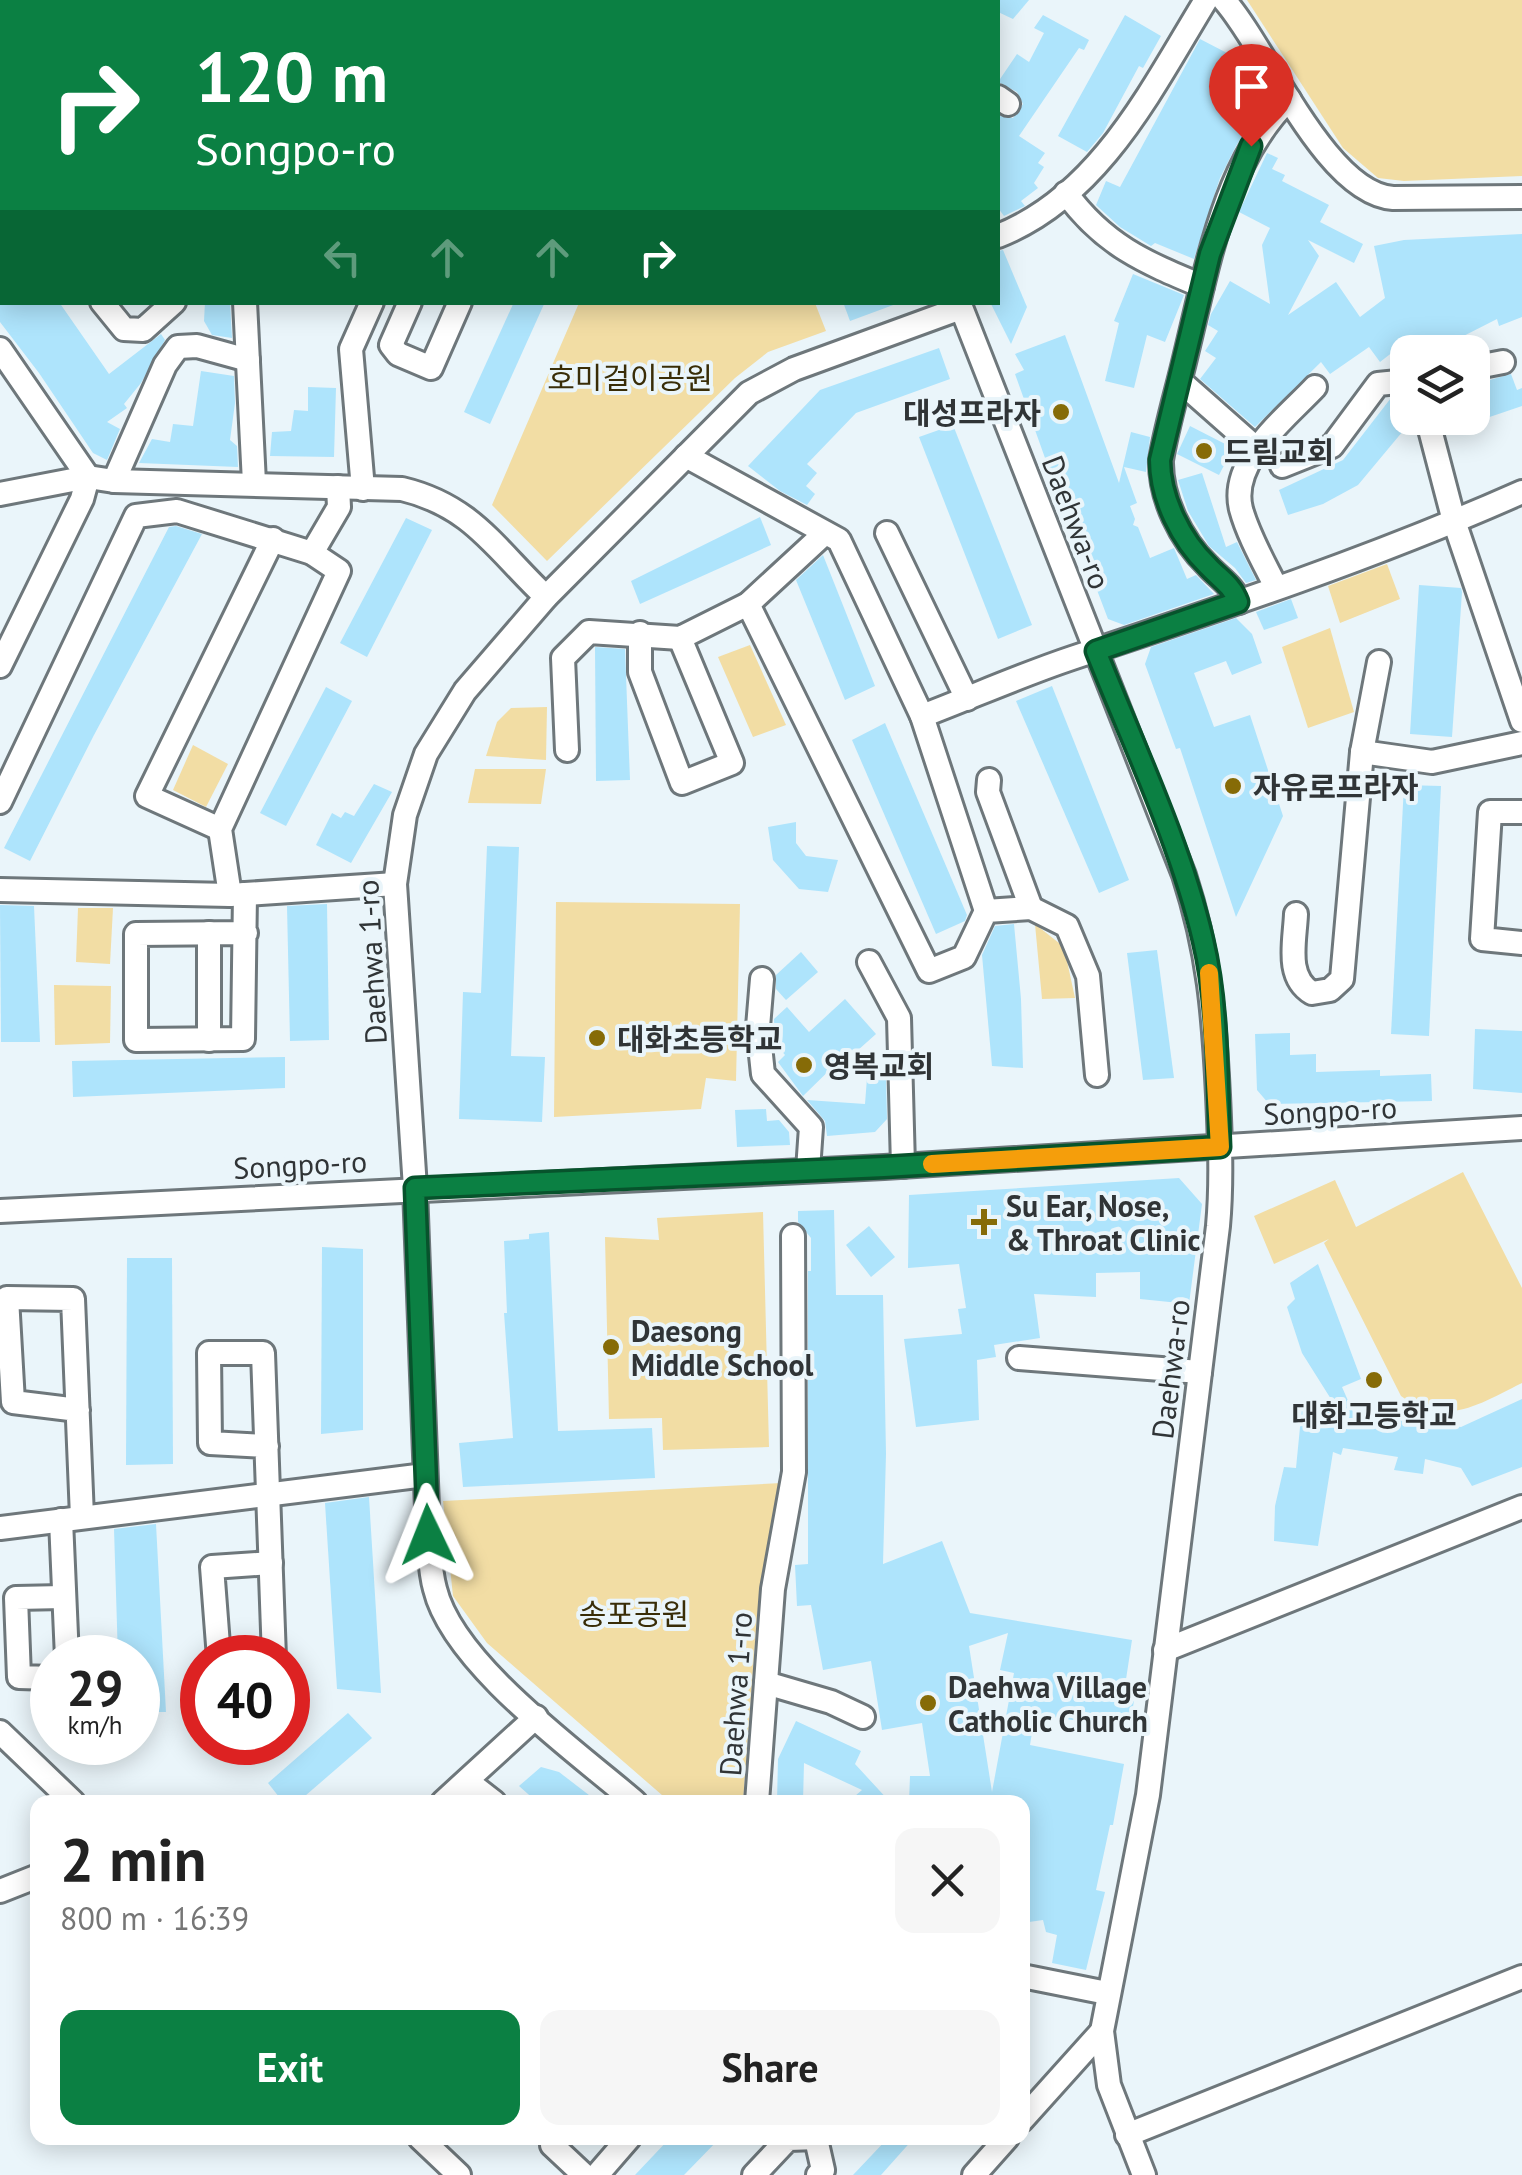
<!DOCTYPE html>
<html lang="en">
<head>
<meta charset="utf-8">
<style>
	:root { --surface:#fff; --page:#f6f6f6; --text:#222; --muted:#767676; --accent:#0b8043 }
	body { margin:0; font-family:"PT Sans","Noto Sans KR",sans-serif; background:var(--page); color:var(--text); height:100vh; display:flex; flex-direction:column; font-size:38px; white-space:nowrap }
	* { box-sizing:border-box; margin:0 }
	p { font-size:32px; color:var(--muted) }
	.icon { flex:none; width:55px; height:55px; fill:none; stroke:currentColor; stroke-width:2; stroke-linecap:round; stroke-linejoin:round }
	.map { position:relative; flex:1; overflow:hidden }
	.side { position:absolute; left:30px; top:1795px; width:1000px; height:350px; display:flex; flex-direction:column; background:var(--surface); border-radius:20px; box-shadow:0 5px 25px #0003 }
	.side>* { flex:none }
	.banner { position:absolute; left:0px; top:0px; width:1000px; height:305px; box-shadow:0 5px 25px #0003; background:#0b8043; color:#fff; overflow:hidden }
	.buttons { position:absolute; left:1390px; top:335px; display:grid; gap:20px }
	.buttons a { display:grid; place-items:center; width:100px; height:100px; border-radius:20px; background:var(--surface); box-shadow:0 5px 25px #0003; font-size:50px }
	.speed { position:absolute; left:30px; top:1635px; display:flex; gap:20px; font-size:50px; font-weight:700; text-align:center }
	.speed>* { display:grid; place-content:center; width:130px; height:130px; border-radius:50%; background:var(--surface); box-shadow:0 5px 25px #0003; line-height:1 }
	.speed small { font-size:25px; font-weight:400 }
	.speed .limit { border:15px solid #d22; background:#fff; color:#111 }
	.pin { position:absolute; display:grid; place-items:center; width:85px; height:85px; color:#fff; margin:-102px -42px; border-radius:50% 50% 50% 0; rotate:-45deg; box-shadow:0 0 10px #0007 }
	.pin .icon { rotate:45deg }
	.me { position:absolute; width:110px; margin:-55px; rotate:358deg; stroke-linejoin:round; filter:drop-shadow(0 0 8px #0008) }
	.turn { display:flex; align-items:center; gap:35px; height:210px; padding:0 30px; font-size:45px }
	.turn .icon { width:130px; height:130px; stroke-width:2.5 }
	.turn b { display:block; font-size:70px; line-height:85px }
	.lanes { display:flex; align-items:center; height:95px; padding:0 30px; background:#0003; justify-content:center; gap:50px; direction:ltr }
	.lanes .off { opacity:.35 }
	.round { display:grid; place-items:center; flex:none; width:105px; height:105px; border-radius:20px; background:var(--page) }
	.headline { display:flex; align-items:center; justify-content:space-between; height:170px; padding:0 30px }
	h1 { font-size:60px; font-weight:700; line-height:75px }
	.action { display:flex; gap:20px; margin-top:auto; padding:20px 30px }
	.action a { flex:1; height:115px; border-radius:20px; background:var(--accent); color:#fff; font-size:40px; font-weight:700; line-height:115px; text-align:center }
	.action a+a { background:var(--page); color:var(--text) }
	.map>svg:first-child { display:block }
	.green { fill:#f2dda4 }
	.building { fill:#aee4fc; fill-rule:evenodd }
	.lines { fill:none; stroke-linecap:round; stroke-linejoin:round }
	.minor-casing { stroke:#6e777b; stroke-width:28 }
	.minor { stroke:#fff; stroke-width:22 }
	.route-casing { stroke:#07532c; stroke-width:25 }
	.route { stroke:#0b8043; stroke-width:18 }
	.slow { stroke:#f59e0b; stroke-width:18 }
	.poi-dot { fill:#866b07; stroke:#eaf5fa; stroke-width:4 }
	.labels { text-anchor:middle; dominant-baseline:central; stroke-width:8; stroke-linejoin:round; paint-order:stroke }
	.park-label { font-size:30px; fill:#392d07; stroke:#eaf5fa }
	.poi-label { font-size:30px; font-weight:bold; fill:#303436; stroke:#eaf5fa; text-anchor:start }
	.street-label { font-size:30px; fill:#303436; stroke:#eaf5fa }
</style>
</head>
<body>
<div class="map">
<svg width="1522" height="2175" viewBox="0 0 1522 2175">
	<rect width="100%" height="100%" fill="#eaf5fa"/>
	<g class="green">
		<polygon points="1247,0 1522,0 1522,176 1404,181 1378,178 1343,148"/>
		<polygon points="579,303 815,303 826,331 768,352 735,378 547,561 492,505"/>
		<polygon points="1387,564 1400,599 1340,623 1328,586"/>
		<polygon points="1330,628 1354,712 1308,728 1282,647"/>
		<polygon points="750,645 786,725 753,737 718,657"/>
		<polygon points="547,707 546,760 486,756 497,722 511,708"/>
		<polygon points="193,745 228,764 206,807 173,790"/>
		<polygon points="475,769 546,769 541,804 468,803"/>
		<polygon points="556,902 740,904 736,1081 706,1078 701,1109 554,1117"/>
		<polygon points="78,908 113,908 110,964 76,962"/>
		<polygon points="1035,924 1064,947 1075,998 1042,999"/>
		<polygon points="54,985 111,986 110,1043 55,1045"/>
		<path d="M 1463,1172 L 1522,1288 L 1522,1383 C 1479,1404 1446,1428 1401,1396 L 1324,1243 L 1329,1239 L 1274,1264 L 1254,1216 L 1335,1180 L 1356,1227 Z"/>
		<polygon points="763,1212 769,1447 663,1450 662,1418 609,1419 605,1237 659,1240 657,1218"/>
		<polygon points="781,1483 757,1616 743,1802 670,1802 487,1643 453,1596 443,1501"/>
	</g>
	<g class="building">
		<polygon points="998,0 1029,0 1013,19 998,12"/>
		<polygon points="1043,15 1089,40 1084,50 1079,48 1019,136 1045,153 1038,163 1044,167 1034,183 1038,188 1021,201 1025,206 1004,216 998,208 998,115 1013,118 1023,104 1017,92 998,82 1017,54 1029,62 1044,33 1034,28"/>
		<polygon points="1125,15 1161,36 1143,68 1139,66 1103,133 1087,152 1058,136"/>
		<polygon points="1200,39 1227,53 1249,82 1259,111 1236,146 1220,178 1194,259 1155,243 1151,246 1120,227 1096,205 1106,181 1120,187"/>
		<polygon points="1267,153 1278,158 1272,169 1285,175 1282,181 1329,205 1320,222 1363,244 1354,263 1308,240 1319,256 1288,315 1336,282 1360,317 1385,298 1374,246 1404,240 1522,234 1522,317 1499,326 1497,319 1432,352 1414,352 1407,341 1380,362 1369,347 1330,374 1321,362 1255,427 1200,379 1216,358 1205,351 1218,331 1208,325 1211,314 1230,281 1270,304 1262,245 1270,228 1239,212"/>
		<polygon points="1003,250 1027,307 1011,344 991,304 998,302 998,251"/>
		<polygon points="1133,274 1184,295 1165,342 1147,335 1134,388 1105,381 1119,323 1114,321"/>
		<polygon points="0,302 59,302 109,374 161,334 165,340 141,383 124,404 127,408 107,422 120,429 107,460 93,453 39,373 0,322"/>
		<polygon points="205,302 230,302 232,338 212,335 204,321"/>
		<polygon points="514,302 545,302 490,424 464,412"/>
		<polygon points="843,302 896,302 896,304 850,321"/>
		<polygon points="1065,335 1119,483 1131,432 1150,437 1146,472 1124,467 1137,503 1130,506 1135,519 1133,525 1138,527 1150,558 1174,548 1187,579 1196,575 1214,594 1124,625 1108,619 1073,527 1070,528 1015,374 1024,370 1015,354"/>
		<polygon points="939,348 950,379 856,413 807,464 817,473 806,486 815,494 807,505 780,491 748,466 820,390"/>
		<polygon points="201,371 234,376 235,403 230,440 237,446 238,467 139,463 152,439 170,442 173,424 193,426"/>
		<polygon points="1511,374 1517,390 1522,388 1522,406 1472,423 1472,385"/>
		<polygon points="308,387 336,388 334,457 270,456 272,432 291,431 294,410 308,411"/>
		<polygon points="1397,397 1408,405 1408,425 1358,485 1323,504 1288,515 1279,490 1343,460 1391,398"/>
		<polygon points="953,425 1032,625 998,639 919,437"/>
		<polygon points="1190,426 1233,448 1219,475 1177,454"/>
		<polygon points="1202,473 1226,547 1237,542 1256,580 1246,583 1235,568 1209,546 1188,511 1178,480"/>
		<polygon points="760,517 771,545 640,604 631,581"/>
		<polygon points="406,518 432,530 367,657 340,643"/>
		<polygon points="176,526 202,534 94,735 30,861 4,848 169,527"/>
		<polygon points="823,555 875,686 845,700 796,580"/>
		<polygon points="1419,585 1461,588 1462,592 1452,737 1410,734"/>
		<polygon points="1291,599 1298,618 1264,630 1256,612"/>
		<polygon points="1236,618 1252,634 1262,663 1232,675 1226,661 1194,673 1214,727 1250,715 1283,816 1236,917 1180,748 1176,749 1145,664 1151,647"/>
		<polygon points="595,647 625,649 630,780 596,781"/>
		<polygon points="1052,686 1129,880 1099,893 1016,701"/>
		<polygon points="326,687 352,701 286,826 260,813"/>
		<polygon points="885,723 967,915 965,921 936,934 852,740"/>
		<polygon points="374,784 392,792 351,863 316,845 332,813 341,818 345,812 354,816"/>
		<polygon points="1404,785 1441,786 1429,1036 1391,1034"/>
		<polygon points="796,822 796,843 806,856 838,860 828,892 799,889 773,860 768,827"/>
		<polygon points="487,846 519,847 511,1056 545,1057 542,1122 459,1119 463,992 481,993"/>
		<polygon points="327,904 329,1040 290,1041 287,906"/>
		<polygon points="0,905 34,906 40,1042 1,1042"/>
		<polygon points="1014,924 1021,999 1023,1068 992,1066 982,955 995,926"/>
		<polygon points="1157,950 1174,1078 1143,1080 1127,953"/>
		<polygon points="801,952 818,972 786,1000 776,989 776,975"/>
		<polygon points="845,999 876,1034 848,1059 844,1056 803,1096 778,1062 785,1055 775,1043 774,1019 787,1007 809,1032"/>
		<polygon points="1475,1029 1522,1031 1522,1093 1473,1089"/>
		<polygon points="1290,1033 1290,1055 1316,1054 1316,1072 1380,1070 1380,1076 1431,1074 1432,1101 1269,1104 1257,1090 1255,1034"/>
		<polygon points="285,1057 285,1088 73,1097 72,1061"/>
		<polygon points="867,1078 886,1080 887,1119 875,1132 827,1136 825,1121 807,1100 865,1104"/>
		<polygon points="766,1109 767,1121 779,1120 789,1132 790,1145 737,1147 735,1110"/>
		<polygon points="1179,1178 1202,1204 1189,1304 1140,1299 1140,1272 1096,1273 1096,1297 1034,1294 1040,1338 994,1345 996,1357 977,1360 979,1420 916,1427 904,1339 962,1334 958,1309 966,1308 959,1264 908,1268 909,1195"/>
		<path d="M 834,1210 L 836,1295 L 883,1295 L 886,1454 L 883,1564 L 942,1541 L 970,1613 L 1132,1640 L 1123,1699 L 1134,1701 L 1129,1729 L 1035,1714 L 1030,1745 L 1124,1764 L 1113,1825 L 1110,1825 L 1096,1890 L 1105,1892 L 1086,1970 L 1052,1963 L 1057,1935 L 1046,1932 L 1043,1920 L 1022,1923 L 1022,1802 L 975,1796 L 975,1802 L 909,1802 L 910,1776 L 930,1776 L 922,1723 L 882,1730 L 871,1661 L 823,1670 L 811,1605 L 797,1606 L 795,1565 L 808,1564 L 808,1271 L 811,1271 L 811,1238 L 798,1222 L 798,1211 ZM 1008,1633 L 1000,1670 L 1014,1673 L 992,1792 L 969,1646 Z"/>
		<polygon points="869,1226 895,1257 871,1277 846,1245"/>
		<polygon points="549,1232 558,1431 652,1428 655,1478 463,1487 459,1443 513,1438 504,1313 507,1313 504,1241 529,1239 529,1234"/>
		<polygon points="322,1247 363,1249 363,1430 321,1434"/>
		<polygon points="127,1258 172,1258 173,1464 126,1465"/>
		<polygon points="1318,1264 1361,1379 1342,1387 1353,1412 1461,1427 1522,1399 1522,1467 1472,1486 1461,1468 1425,1459 1423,1474 1394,1470 1398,1457 1343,1448 1341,1455 1333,1452 1318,1546 1274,1541 1275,1506 1284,1467 1296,1468 1302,1407 1336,1407 1302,1353 1287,1307 1295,1299 1290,1283"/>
		<polygon points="369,1497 381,1693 337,1689 325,1503"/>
		<polygon points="156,1524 166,1712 138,1712 138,1658 118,1658 114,1529"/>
		<polygon points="348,1713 372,1738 298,1802 283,1802 268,1783"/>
		<polygon points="796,1721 861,1751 855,1764 890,1802 848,1802 862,1790 804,1763 803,1802 777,1802 778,1759"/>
		<polygon points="541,1767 559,1772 598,1802 537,1802 519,1786"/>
		<polygon points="670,2138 720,2138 684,2175 635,2175"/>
		<polygon points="888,2138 914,2138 881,2175 853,2175"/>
	</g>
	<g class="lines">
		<g class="minor-casing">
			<g id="minor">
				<polyline points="574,0 581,2"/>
				<path d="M 1224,0 C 1267,48 1325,193 1393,198 L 1522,197"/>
				<polyline points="165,2 172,0"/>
				<polyline points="290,2 290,0"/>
				<polyline points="504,2 505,0"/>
				<polyline points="884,2 885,0"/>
				<polyline points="0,68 2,66"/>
				<polyline points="998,97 1008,104"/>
				<path d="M 1066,193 C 1104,245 1144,262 1202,286"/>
				<polyline points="0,194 2,193"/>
				<path d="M 998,236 C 1100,196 1152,88 1206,0"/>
				<polyline points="102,302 124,329 143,330 174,302"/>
				<polyline points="245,302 254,483"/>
				<polyline points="410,302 391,345 398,354 431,368 460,302"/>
				<path d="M 959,302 L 1184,875 C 1209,952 1214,1014 1218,1095 C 1220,1139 1222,1182 1218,1226 L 1148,1795 L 1102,2031 L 1109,2085 L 1144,2175"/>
				<polyline points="0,349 88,477 82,499 0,666"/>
				<polyline points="1472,368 1503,362"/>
				<polyline points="1180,381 1257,449"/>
				<polyline points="1427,418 1454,521 1522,721"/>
				<polyline points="686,456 839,540 922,716 986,911"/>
				<polyline points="1282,466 1332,446 1378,384 1408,381"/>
				<polyline points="114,481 165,365 178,347 197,346 248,360"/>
				<polyline points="363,489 351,349 372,302"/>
				<path d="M 0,494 L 88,477 L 114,481 L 402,489 C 473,506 496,550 546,597"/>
				<polyline points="887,533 967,699"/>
				<polyline points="312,553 339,507 338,487"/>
				<path d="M 1276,587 C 1264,563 1248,535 1241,509 C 1229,461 1286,418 1315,387"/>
				<path d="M 1239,602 C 1232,585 1220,579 1208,566 C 1181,540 1160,498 1161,460 C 1167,424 1178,389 1186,354 C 1207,269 1224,162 1289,99"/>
				<polyline points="748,604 929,971 964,957 986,911 1031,908 1067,926 1088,976 1097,1075"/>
				<polyline points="640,633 640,672 682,783 732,763 680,638"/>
				<path d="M 922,716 C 972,697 1021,675 1072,658 C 1223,608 1376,557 1522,492"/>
				<polyline points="567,750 563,658 589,632 680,638 748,604 825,533"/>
				<polyline points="1362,752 1432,762 1522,743"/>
				<polyline points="989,780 988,792 1031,908"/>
				<polyline points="0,802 136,516 177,511 312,553 339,571 220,829 230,895"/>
				<polyline points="1522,812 1490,812 1482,939 1522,943"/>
				<polyline points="220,829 147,796 273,539"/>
				<polyline points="0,890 230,895 395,884"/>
				<polyline points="245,894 243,1039 136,1040 136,934 246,933"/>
				<path d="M 1296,914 C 1295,941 1285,977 1312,993 L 1330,990 L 1342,979 L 1362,752 L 1379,662"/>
				<polyline points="209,933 209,1040"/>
				<polyline points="869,962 899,1018 903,1166"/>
				<polyline points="762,979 758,1027 763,1074 811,1127 808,1170"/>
				<polyline points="0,1211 884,1167 1522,1128"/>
				<polyline points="1019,1358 1200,1372"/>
				<polyline points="78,1410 13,1402 7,1298 73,1299 82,1517"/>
				<polyline points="267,1446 210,1443 209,1353 263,1353 274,1658"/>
				<polyline points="61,1520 67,1658"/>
				<polyline points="0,1528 425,1475"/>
				<polyline points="1165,1650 1522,1507"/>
				<polyline points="219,1658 212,1567 271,1563"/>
				<polyline points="52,1678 19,1677 16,1598 63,1597"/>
				<polyline points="766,1683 831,1702 863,1717"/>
				<polyline points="0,1732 73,1802"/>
				<polyline points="467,1781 494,1802"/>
				<polyline points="443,1802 536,1717"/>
				<path d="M 635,1802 C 577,1752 453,1664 435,1589 C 430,1572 430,1553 428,1535 L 415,1188 L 395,884 L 405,815 L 426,754 L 465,691 L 546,597 L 749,393 L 794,369 L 961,308"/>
				<polyline points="757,1802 773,1589 794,1472 793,1236"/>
				<polyline points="0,1891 38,1876"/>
				<polyline points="1022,1976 1107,1993"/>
				<polyline points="1022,2120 1102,2031"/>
				<polyline points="1127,2135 1522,1977"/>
				<polyline points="420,2138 459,2175"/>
				<polyline points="559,2138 552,2145 584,2175"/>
				<polyline points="816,2139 823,2170 818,2175"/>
				<polyline points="597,2175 629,2138"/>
				<polyline points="754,2175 788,2139 817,2138"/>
				<polyline points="974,2175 1007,2138"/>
			</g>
		</g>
		<use href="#minor" class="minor"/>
	</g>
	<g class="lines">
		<g class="route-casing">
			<path id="route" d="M 428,1535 L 415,1188 L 884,1167 L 1220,1147 C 1217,1079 1219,1007 1203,940 C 1180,842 1133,744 1096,651 L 1238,602 C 1232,585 1220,579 1208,566 C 1181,540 1160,498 1160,460 L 1210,254 L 1251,146"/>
		</g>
		<use href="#route" class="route"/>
		<polyline class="slow" points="932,1164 1220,1147 1209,973"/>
	</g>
	<g class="poi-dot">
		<circle cx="1061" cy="412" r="10"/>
		<circle cx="1204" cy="451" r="10"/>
		<circle cx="1233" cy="786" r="10"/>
		<circle cx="597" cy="1038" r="10"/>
		<circle cx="804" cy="1065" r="10"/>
		<path d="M979 1207h10v10h10v10h-10v10h-10v-10h-10v-10h10z"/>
		<circle cx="611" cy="1347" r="10"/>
		<circle cx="1374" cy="1380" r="10"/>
		<circle cx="928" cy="1703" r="10"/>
	</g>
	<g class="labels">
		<g class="park-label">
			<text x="630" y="377">호미걸이공원</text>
			<text x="634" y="1613">송포공원</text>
		</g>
		<g class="poi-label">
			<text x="1041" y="412" text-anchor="end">대성프라자</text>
			<text x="1224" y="451">드림교회</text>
			<text x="1253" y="786">자유로프라자</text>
			<text x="617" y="1038">대화초등학교</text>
			<text x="824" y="1065">영복교회</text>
			<text x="1006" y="1205">Su Ear, Nose,<tspan x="1006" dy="34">&amp; Throat Clinic</tspan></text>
			<text x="631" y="1330">Daesong<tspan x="631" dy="34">Middle School</tspan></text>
			<text x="1374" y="1414" text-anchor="middle">대화고등학교</text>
			<text x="948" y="1686">Daehwa Village<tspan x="948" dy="34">Catholic Church</tspan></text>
		</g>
		<g class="street-label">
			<text transform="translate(1077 522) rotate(69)">Daehwa-ro</text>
			<text transform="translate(371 962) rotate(-93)">Daehwa 1-ro</text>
			<text transform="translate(1330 1110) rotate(-3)">Songpo-ro</text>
			<text transform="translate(300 1164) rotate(-3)">Songpo-ro</text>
			<text transform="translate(1170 1369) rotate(-83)">Daehwa-ro</text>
			<text transform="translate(735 1694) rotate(-86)">Daehwa 1-ro</text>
		</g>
	</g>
</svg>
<div class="buttons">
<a><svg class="icon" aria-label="layers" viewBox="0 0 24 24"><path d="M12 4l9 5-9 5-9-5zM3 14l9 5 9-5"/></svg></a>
</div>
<div class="speed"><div>29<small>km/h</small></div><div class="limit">40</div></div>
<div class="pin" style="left:1251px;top:146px;background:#d93025"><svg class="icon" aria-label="arrive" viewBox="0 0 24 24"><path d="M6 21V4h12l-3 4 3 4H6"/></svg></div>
<svg class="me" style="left:428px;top:1535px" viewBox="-20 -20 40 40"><path d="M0-17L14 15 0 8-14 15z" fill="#0b8043" stroke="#fff" stroke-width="4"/></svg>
<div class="banner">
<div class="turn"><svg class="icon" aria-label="right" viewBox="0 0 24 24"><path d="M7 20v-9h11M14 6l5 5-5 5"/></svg><div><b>120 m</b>Songpo-ro</div></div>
<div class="lanes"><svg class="icon off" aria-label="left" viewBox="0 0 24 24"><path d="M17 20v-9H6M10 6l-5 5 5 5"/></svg><svg class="icon off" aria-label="ahead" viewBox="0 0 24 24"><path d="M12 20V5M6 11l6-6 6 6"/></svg><svg class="icon off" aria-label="ahead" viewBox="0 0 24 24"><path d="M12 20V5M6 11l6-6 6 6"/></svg><svg class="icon" aria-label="right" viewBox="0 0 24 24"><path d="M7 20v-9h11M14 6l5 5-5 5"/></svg></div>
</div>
<section class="side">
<div class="headline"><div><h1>2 min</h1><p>800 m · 16:39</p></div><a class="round"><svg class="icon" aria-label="close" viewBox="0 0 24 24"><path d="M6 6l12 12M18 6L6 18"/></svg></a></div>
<div class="action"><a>Exit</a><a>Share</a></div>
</section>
</div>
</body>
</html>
